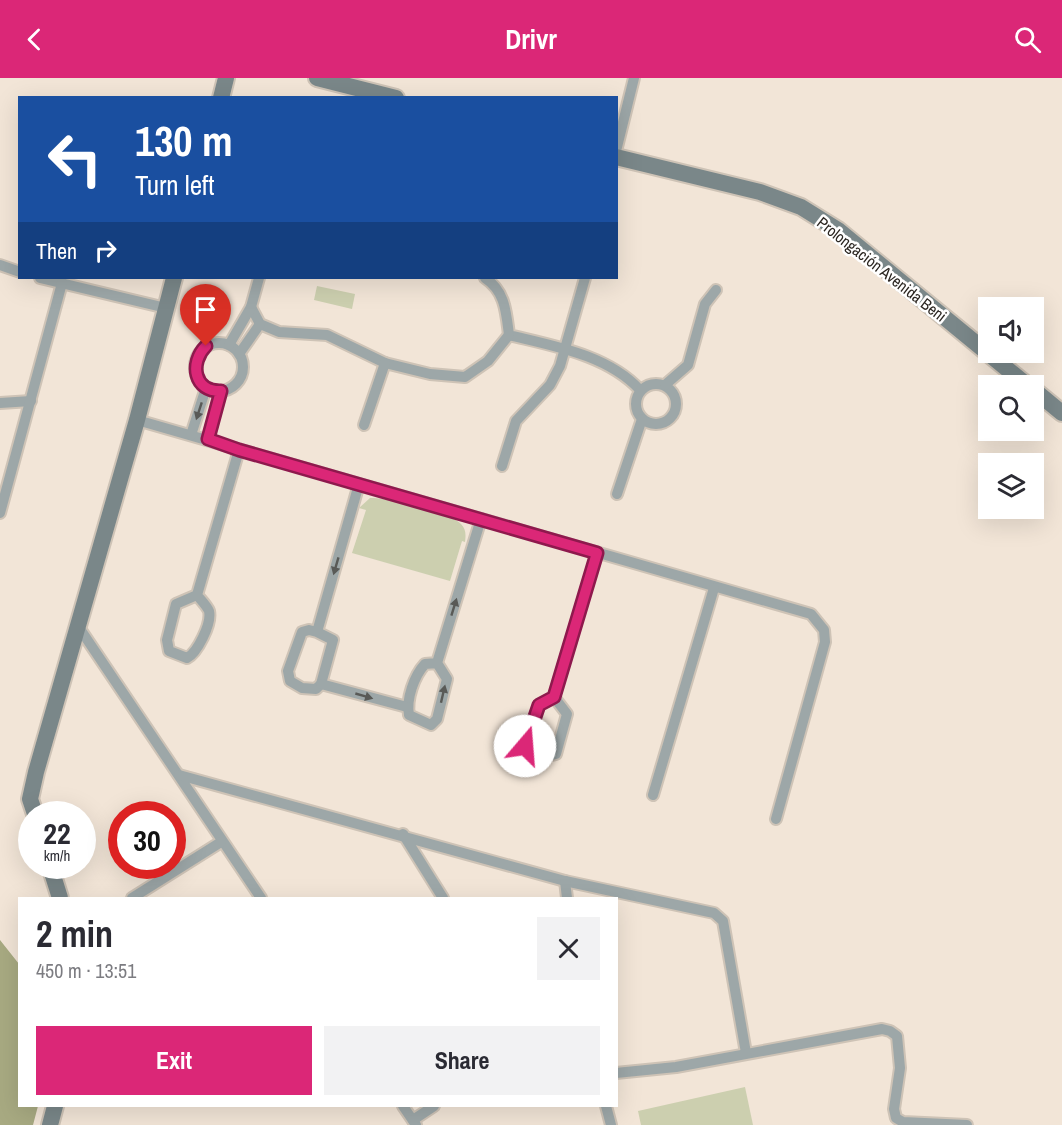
<!DOCTYPE html>
<html lang="en">
<head>
<meta charset="utf-8">
<style>
	:root { --surface:#fff; --page:#f2f2f3; --text:#2b2b33; --muted:#7c7c81; --accent:#db2777 }
	body { margin:0; font-family:"Archivo Narrow",sans-serif; background:var(--page); color:var(--text); height:100vh; display:flex; flex-direction:column; font-size:22px; white-space:nowrap }
	* { box-sizing:border-box; margin:0 }
	p { font-size:20px; color:var(--muted) }
	.icon { flex:none; width:33px; height:33px; fill:none; stroke:currentColor; stroke-width:2; stroke-linecap:round; stroke-linejoin:round }
	.map { position:relative; flex:1; overflow:hidden }
	.details { position:absolute; left:18px; top:819px; width:600px; height:210px; display:flex; flex-direction:column; background:var(--surface); border-radius:0px; box-shadow:0 6px 24px #0002 }
	.details>* { flex:none }
	.top-card { position:absolute; left:18px; top:18px; width:600px; height:183px; border-radius:0px; box-shadow:0 6px 24px #0002; background:#1a4fa0; color:#fff; overflow:hidden }
	.controls { position:absolute; left:978px; top:219px; display:grid; gap:12px }
	.controls a { display:grid; place-items:center; width:66px; height:66px; border-radius:0px; background:var(--surface); box-shadow:0 6px 24px #0002; font-size:30px }
	.speed { position:absolute; left:18px; top:723px; display:flex; gap:12px; font-size:30px; font-weight:700; text-align:center }
	.speed>* { display:grid; place-content:center; width:78px; height:78px; border-radius:50%; background:var(--surface); box-shadow:0 6px 24px #0002; line-height:1 }
	.speed small { font-size:15px; font-weight:400 }
	.speed .limit { border:9px solid #d22; background:#fff; color:#111 }
	.pin { position:absolute; display:grid; place-items:center; width:51px; height:51px; color:#fff; margin:-62px -26px; border-radius:50% 50% 50% 0; rotate:-45deg; box-shadow:0 0 6px #0007 }
	.pin .icon { rotate:45deg }
	.me { position:absolute; width:66px; margin:-33px; rotate:18deg; stroke-linejoin:round; filter:drop-shadow(0 0 4px #0008) }
	.turn { display:flex; align-items:center; gap:21px; height:126px; padding:0 18px; font-size:27px }
	.turn .icon { width:78px; height:78px; stroke-width:2.5 }
	.turn b { display:block; font-size:42px; line-height:51px }
	.then { display:flex; align-items:center; height:57px; padding:0 18px; background:#0003; gap:12px; font-size:22px }
	.round { display:grid; place-items:center; flex:none; width:63px; height:63px; border-radius:0px; background:var(--page) }
	.overview { display:flex; align-items:center; justify-content:space-between; height:102px; padding:0 18px }
	h1 { font-size:36px; font-weight:800; line-height:45px }
	.primary-button { display:flex; gap:12px; margin-top:auto; padding:12px 18px }
	.primary-button a { flex:1; height:69px; border-radius:0px; background:var(--accent); color:#fff; font-size:24px; font-weight:800; line-height:69px; text-align:center }
	.primary-button a+a { background:var(--page); color:var(--text) }
	header { display:flex; justify-content:space-between; align-items:center; height:78px; padding:0 18px; background:var(--accent); color:#fff; font-size:27px; font-weight:800 }
	.map>svg:first-child { display:block }
	.green { fill:#cccfaf }
	.forest { fill:#a8aa82 }
	.lines { fill:none; stroke-linecap:round; stroke-linejoin:round }
	.street-casing { stroke:#cec3b6; stroke-width:14 }
	.secondary-casing { stroke:#cec3b6; stroke-width:20 }
	.street { stroke:#9da7a8; stroke-width:10 }
	.secondary { stroke:#7a8789; stroke-width:16 }
	.oneway { fill:#595a57 }
	.route-casing { stroke:#8e194d; stroke-width:15 }
	.route { stroke:#db2777; stroke-width:10 }
	.labels { text-anchor:middle; dominant-baseline:central; stroke-width:5; stroke-linejoin:round; paint-order:stroke }
	.street-label { font-size:16px; fill:#2b2621; stroke:#fff }
</style>
</head>
<body>
<header><svg class="icon" aria-label="back" viewBox="0 0 24 24"><path d="M15 5l-7 7 7 7"/></svg>Drivr<svg class="icon" aria-label="search" viewBox="0 0 24 24"><circle cx="10" cy="10" r="6"/><path d="M15 15l6 6"/></svg></header>
<div class="map">
<svg width="1062" height="1047" viewBox="0 0 1062 1047">
	<rect width="100%" height="100%" fill="#f2e5d7"/>
	<g class="green">
		<polygon points="317,208 355,216 352,231 314,222"/>
		<path d="M 370,420 C 387,419 450,434 461,446 C 466,451 466,457 465,464 L 462,463 L 450,503 L 352,475 L 366,432 L 359,430 Z"/>
		<polygon points="745,1009 753,1047 641,1047 638,1033"/>
	</g>
	<polygon class="forest" points="0,862 19,886 20,1028 38,1028 33,1047 0,1047"/>
	<g class="lines">
		<g class="street-casing">
			<g id="street">
				<polyline points="616,73 634,0"/>
				<polyline points="0,187 20,194"/>
				<polyline points="40,200 166,230"/>
				<path d="M 485,200 C 505,213 506,233 509,257 C 554,268 608,277 640,312"/>
				<polyline points="251,229 260,246 279,254 327,257 385,285 430,296 465,299 488,283 509,257"/>
				<circle cx="219" cy="289" r="24"/>
				<polyline points="229,267 251,229 259,200"/>
				<polyline points="239,276 260,246"/>
				<circle cx="656" cy="326" r="20"/>
				<polyline points="665,307 688,287 705,226 716,212"/>
				<polyline points="0,325 31,323"/>
				<polyline points="137,342 811,536 824,552 825,564 776,741"/>
				<polyline points="364,347 385,285"/>
				<polyline points="191,357 206,310"/>
				<polyline points="208,361 221,313"/>
				<polyline points="502,388 516,343 550,307 560,288 585,200"/>
				<polyline points="617,416 642,341"/>
				<polyline points="0,435 62,205"/>
				<path d="M 197,517 C 201,522 207,528 209,533 C 212,546 197,575 187,580 L 169,573 L 167,562 L 176,526 L 197,517 L 239,372"/>
				<polyline points="78,548 261,820"/>
				<polyline points="317,554 333,562 321,606 316,611 302,610 290,603 288,593 302,554 309,552 317,554 359,406"/>
				<path d="M 437,585 L 425,586 C 414,598 406,621 409,637 L 431,647 L 437,641 L 447,601 L 437,585 L 481,441"/>
				<polyline points="321,606 407,629"/>
				<polyline points="554,619 567,636 556,676 539,680 525,668 539,627 554,619 597,475"/>
				<polyline points="179,697 565,803 714,835 723,843 746,975"/>
				<polyline points="653,717 714,510"/>
				<polyline points="403,756 443,820"/>
				<polyline points="565,803 567,820"/>
				<polyline points="132,820 221,764"/>
				<polyline points="616,995 676,989 882,951 890,953 897,958 900,990 894,1031 896,1040 903,1044 967,1047"/>
				<polyline points="403,1028 416,1047"/>
				<polyline points="606,1028 611,1047"/>
				<polyline points="413,1042 434,1028"/>
			</g>
		</g>
		<g class="secondary-casing">
			<g id="secondary">
				<polyline points="317,0 396,20"/>
				<polyline points="221,20 226,0"/>
				<polyline points="616,79 760,114 801,129 838,152 1028,308"/>
				<polyline points="1034,312 1062,335"/>
				<polyline points="35,736 30,721 36,694 137,342 174,200"/>
				<polyline points="50,788 60,820"/>
				<polyline points="50,1047 55,1028"/>
			</g>
		</g>
		<use href="#street" class="street"/>
		<use href="#secondary" class="secondary"/>
	</g>
	<defs><path id="oneway-solid" d="M-6-.8H1V-3.2L6.5 0L1 3.2V.8H-6Z" transform="scale(1.5)"/></defs>
	<g class="oneway">
		<use href="#oneway-solid" transform="translate(199 333) rotate(108)"/>
		<use href="#oneway-solid" transform="translate(336 488) rotate(106)"/>
		<use href="#oneway-solid" transform="translate(454 529) rotate(-73)"/>
		<use href="#oneway-solid" transform="translate(443 616) rotate(-77)"/>
		<use href="#oneway-solid" transform="translate(364 618) rotate(16)"/>
	</g>
	<g class="lines">
		<g class="route-casing">
			<path id="route" d="M 206,268 C 189,285 194,314 221,313 L 208,361 L 239,372 L 597,475 L 554,619 L 539,627 L 525,668"/>
		</g>
		<use href="#route" class="route"/>
	</g>
	<g class="labels">
		<g class="street-label">
			<text transform="translate(882 191) rotate(38)">Prolongación Avenida Beni</text>
		</g>
	</g>
</svg>
<div class="controls">
<a><svg class="icon" aria-label="sound" viewBox="0 0 24 24"><path d="M4 9h4l5-4v14l-5-4H4zM17 9q2 3 0 6"/></svg></a>
<a><svg class="icon" aria-label="search" viewBox="0 0 24 24"><circle cx="10" cy="10" r="6"/><path d="M15 15l6 6"/></svg></a>
<a><svg class="icon" aria-label="layers" viewBox="0 0 24 24"><path d="M12 4l9 5-9 5-9-5zM3 14l9 5 9-5"/></svg></a>
</div>
<div class="speed"><div>22<small>km/h</small></div><div class="limit">30</div></div>
<div class="pin" style="left:206px;top:268px;background:#d93025"><svg class="icon" aria-label="arrive" viewBox="0 0 24 24"><path d="M6 21V4h12l-3 4 3 4H6"/></svg></div>
<svg class="me" style="left:525px;top:668px" viewBox="-20 -20 40 40"><circle r="19" fill="#fff"/><path d="M0-13L10 11 0 6-10 11z" fill="#db2777"/></svg>
<div class="top-card">
<div class="turn"><svg class="icon" aria-label="left" viewBox="0 0 24 24"><path d="M17 20v-9H6M10 6l-5 5 5 5"/></svg><div><b>130 m</b>Turn left</div></div>
<div class="then">Then<svg class="icon" aria-label="right" viewBox="0 0 24 24"><path d="M7 20v-9h11M14 6l5 5-5 5"/></svg></div>
</div>
<section class="details">
<div class="overview"><div><h1>2 min</h1><p>450 m · 13:51</p></div><a class="round"><svg class="icon" aria-label="close" viewBox="0 0 24 24"><path d="M6 6l12 12M18 6L6 18"/></svg></a></div>
<div class="primary-button"><a>Exit</a><a>Share</a></div>
</section>
</div>
</body>
</html>
